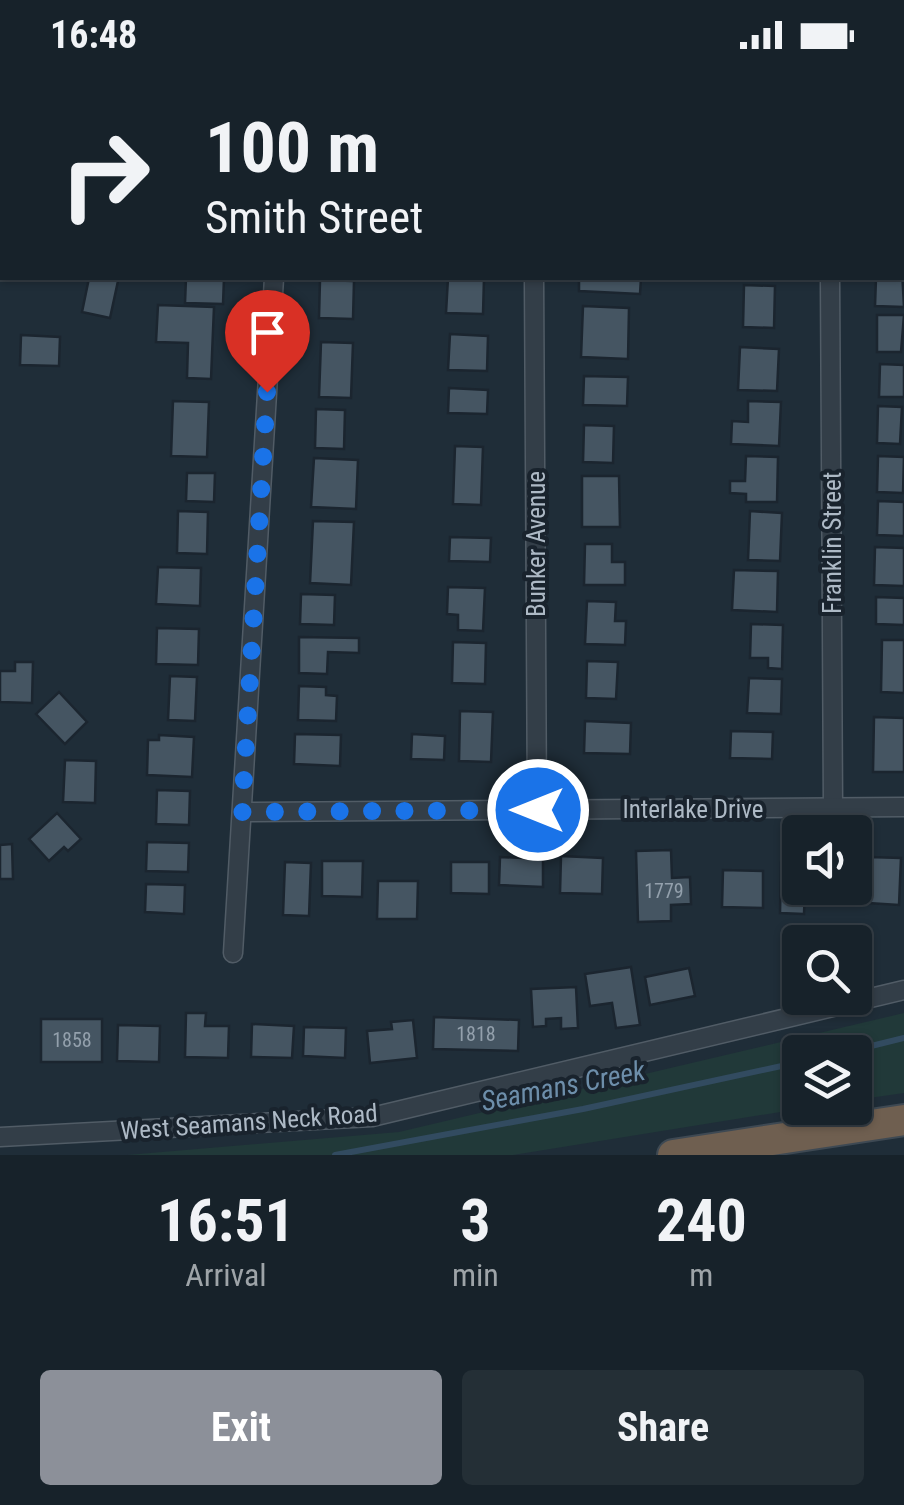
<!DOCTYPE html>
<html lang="en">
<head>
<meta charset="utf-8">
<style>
	:root { --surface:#17222a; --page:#242f36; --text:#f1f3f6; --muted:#9ea4a8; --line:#363f47; --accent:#8c9099 }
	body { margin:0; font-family:"Roboto Condensed",sans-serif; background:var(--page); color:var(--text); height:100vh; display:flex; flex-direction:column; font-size:38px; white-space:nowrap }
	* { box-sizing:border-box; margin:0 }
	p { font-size:32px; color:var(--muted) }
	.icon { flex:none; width:55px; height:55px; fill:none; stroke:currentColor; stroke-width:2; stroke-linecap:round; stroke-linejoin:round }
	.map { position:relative; height:1085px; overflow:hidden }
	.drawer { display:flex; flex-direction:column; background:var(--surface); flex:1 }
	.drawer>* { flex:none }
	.top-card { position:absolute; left:0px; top:0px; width:905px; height:210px; box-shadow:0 2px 8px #0004,0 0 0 2px var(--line); background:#17222a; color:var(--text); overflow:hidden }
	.controls { position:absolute; left:782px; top:745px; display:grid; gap:20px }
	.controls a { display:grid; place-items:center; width:90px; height:90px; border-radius:10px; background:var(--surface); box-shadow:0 2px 8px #0004,0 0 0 2px var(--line); font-size:50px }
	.pin { position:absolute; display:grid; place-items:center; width:85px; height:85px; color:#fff; margin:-102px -42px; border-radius:50% 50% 50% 0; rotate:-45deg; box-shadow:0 0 10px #0007 }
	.pin .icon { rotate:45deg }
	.me { position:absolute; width:110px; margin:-55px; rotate:270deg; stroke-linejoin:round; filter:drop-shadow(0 0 8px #0008) }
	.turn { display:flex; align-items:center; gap:35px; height:210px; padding:0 40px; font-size:45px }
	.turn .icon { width:130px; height:130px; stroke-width:2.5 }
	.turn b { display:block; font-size:70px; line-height:85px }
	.eta { display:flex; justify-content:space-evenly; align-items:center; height:170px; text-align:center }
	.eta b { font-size:60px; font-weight:700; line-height:70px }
	.button { display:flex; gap:20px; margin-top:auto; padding:20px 40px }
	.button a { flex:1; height:115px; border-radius:10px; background:var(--accent); color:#fff; font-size:40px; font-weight:700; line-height:115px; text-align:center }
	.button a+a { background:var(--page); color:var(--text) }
	.status { display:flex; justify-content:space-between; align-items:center; height:70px; padding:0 50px; background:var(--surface); direction:ltr }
	.status svg { height:28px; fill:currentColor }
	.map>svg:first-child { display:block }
	.green { fill:#213939 }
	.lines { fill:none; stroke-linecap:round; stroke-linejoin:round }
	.stream { stroke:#324b60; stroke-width:6 }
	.building { fill:#455562; stroke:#1b252f; stroke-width:2.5 }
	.minor-casing { stroke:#515c66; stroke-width:21 }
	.motorway-casing { stroke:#3e4953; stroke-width:34 }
	.minor { stroke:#333e48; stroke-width:18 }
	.motorway { stroke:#6f5f50; stroke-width:30 }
	.route { stroke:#1a73e8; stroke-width:18; stroke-dasharray:0 32.4 }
	.labels { text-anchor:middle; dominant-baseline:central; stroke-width:8; stroke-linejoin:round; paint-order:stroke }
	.number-label { font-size:20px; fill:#93a0ac }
	.street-label { font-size:25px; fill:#adb9c5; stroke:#19232d }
	.water-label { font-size:28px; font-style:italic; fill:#6d8eaa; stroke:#19232d }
</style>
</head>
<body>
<div class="status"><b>16:48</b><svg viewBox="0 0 49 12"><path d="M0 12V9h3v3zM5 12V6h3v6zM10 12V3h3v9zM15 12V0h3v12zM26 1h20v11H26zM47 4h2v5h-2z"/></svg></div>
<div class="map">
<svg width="904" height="1085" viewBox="0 0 904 1085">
	<rect width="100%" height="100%" fill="#1f2d38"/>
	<polygon class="green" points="904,943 904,1023 855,1030 855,982 800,982 800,1038 805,1038 513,1085 127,1085 399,1062"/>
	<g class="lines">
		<g class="stream">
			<polyline points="847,982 904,968"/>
			<polyline points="335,1085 583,1039 800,992"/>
		</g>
	</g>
	<g class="building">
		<polygon points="902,200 904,237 875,236 876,208 902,208"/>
		<polygon points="89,208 118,211 110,248 82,242"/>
		<polygon points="186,208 224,208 223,234 185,233"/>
		<polygon points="448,208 484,208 483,244 446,243"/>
		<polygon points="579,208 641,208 640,224 579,221"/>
		<polygon points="320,210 354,211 353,249 319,248"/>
		<polygon points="744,215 775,216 774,258 743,257"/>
		<polygon points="158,235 214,237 211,309 187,308 188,273 156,272"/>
		<polygon points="583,236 629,238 628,289 581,287"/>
		<polygon points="877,245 904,245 901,282 877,282"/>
		<polygon points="450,264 488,266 487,301 448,300"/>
		<polygon points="21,265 60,267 59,296 20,295"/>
		<polygon points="321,272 353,273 351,328 319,327"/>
		<polygon points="740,277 779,279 777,321 738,320"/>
		<polygon points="880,294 904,295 904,327 879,327"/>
		<polygon points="584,306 628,307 627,336 583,335"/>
		<polygon points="449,318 488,320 487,344 448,343"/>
		<polygon points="173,331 209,332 207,387 171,386"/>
		<polygon points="748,331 781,332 779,376 731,374 732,351 748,352"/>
		<polygon points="878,336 902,337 900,374 877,373"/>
		<polygon points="316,339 345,340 344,379 315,378"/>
		<polygon points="584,355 614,356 613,393 583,392"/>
		<polygon points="455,376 483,377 481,435 453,434"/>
		<polygon points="746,386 778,387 777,432 746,432 746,424 730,423 730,411 745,411"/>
		<polygon points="878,386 904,387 903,423 877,422"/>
		<polygon points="314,388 358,390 356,439 311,437"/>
		<polygon points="187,403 215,403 214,432 186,431"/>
		<polygon points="582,406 619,406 620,457 582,457"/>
		<polygon points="878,431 904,432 904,466 877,465"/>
		<polygon points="178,441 208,442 207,484 177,483"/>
		<polygon points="750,441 782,443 780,491 748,490"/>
		<polygon points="313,451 354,452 351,515 310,513"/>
		<polygon points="450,467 491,468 490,492 449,491"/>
		<polygon points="585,474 612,474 612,492 625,492 625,515 584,515"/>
		<polygon points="875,477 904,478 904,516 874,515"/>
		<polygon points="158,497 201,498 200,536 156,534"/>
		<polygon points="734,500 778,501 777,542 732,540"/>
		<polygon points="448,517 485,518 483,561 458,560 458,545 447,544"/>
		<polygon points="301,524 335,525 334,555 300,554"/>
		<polygon points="876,527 904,528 904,555 876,554"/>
		<polygon points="587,531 616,532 615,551 626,551 625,575 585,574"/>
		<polygon points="751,554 783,555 782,599 768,598 768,588 750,588"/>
		<polygon points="157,558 199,559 198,595 156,594"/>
		<polygon points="299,567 359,568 359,583 328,582 327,604 299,603"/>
		<polygon points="882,570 904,570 904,623 881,622"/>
		<polygon points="453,572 486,573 485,614 452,613"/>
		<polygon points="587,591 618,592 616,629 586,628"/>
		<polygon points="15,592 33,592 32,633 0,632 0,601 15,601"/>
		<polygon points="170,606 197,607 195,651 168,650"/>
		<polygon points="749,608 782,609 781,644 747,643"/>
		<polygon points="299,616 326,617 326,625 337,626 336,651 298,650"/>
		<polygon points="59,622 87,652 65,674 36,644"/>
		<polygon points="460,641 493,642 491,692 459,691"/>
		<polygon points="874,647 904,648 904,702 873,702"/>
		<polygon points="585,651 631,653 630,684 584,683"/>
		<polygon points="731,661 773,662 772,689 730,688"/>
		<polygon points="295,664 341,665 340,696 294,694"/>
		<polygon points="412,664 445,666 444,690 411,689"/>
		<polygon points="159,665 194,667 192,707 147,705 148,670 159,670"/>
		<polygon points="65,690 96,691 95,733 63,732"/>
		<polygon points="157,720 190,721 189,755 156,754"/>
		<polygon points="57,743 81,769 68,781 64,777 49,791 29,769"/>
		<polygon points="147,772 189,773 188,802 146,801"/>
		<polygon points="12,774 13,809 0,809 0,775"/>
		<polygon points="671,780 672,808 690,807 691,834 671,835 671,851 638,852 636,781"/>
		<polygon points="561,786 603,788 602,824 560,823"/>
		<polygon points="500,787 543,789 543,817 499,815"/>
		<polygon points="869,787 901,788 899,835 868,833"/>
		<polygon points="855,790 861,790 860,820 820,818 855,818"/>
		<polygon points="322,791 363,791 362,827 322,826"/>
		<polygon points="285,792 311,793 309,846 283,845"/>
		<polygon points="451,792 489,792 489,824 451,823"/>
		<polygon points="781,793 800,794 800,818 805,818 804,844 780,843"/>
		<polygon points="723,800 763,801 763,838 722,837"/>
		<polygon points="378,811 418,811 417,849 377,849"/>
		<polygon points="146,814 185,815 184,844 145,842"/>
		<polygon points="631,897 640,955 616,958 612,933 590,936 585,904"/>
		<polygon points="689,898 695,926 650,935 645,907"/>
		<polygon points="576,917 578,958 561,959 561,948 546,949 546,956 533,957 531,919"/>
		<polygon points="186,943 206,943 205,956 229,956 228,988 185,987"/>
		<polygon points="434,947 519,950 518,981 433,979"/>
		<rect x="41" y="949" width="61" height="43"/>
		<polygon points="413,950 417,988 370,993 367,961 392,959 391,952"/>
		<polygon points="252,954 294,956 292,988 251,987"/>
		<polygon points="118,955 160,956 159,992 117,991"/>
		<polygon points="304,957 346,958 345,988 303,986"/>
	</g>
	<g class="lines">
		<g class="minor-casing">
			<g id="minor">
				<polyline points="532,0 532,2"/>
				<polyline points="828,0 828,2"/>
				<polyline points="286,2 286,0"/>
				<polyline points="0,193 2,194"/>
				<polyline points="534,208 537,740"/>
				<polyline points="830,208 833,738"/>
				<polyline points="242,742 904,737"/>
				<polyline points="233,883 274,208"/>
				<polyline points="0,1067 372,1047 904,920"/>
			</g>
		</g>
		<g class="motorway-casing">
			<polyline id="motorway" points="673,1085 904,1050"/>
		</g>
		<use href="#minor" class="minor"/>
		<use href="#motorway" class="motorway"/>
	</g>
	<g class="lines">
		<polyline class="route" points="267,322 242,742 538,740"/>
	</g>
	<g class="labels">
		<g class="number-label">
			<text x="664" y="821">1779</text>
			<text x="476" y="964">1818</text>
			<text x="72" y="970">1858</text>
		</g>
		<g class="street-label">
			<text transform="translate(832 473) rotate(-90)">Franklin Street</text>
			<text transform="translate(536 474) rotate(-90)">Bunker Avenue</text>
			<text x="693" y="739">Interlake Drive</text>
			<text transform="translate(249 1052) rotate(-4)">West Seamans Neck Road</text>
		</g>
		<g class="water-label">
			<text transform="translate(563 1016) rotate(-11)">Seamans Creek</text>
		</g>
	</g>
</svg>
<div class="controls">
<a><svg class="icon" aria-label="sound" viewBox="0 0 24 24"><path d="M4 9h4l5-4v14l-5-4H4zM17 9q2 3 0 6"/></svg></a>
<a><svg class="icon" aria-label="search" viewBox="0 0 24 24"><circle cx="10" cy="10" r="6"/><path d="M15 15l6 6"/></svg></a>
<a><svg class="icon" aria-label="layers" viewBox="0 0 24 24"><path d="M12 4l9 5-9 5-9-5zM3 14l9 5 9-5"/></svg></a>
</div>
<div class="pin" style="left:267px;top:322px;background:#d93025"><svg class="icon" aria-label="arrive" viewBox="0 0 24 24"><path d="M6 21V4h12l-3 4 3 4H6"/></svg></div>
<svg class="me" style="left:538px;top:740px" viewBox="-20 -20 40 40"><circle r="17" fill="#1a73e8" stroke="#fff" stroke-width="3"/><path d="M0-11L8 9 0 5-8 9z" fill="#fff"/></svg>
<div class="top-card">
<div class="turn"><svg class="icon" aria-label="right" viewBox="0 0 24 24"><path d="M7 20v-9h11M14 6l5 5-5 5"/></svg><div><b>100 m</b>Smith Street</div></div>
</div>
</div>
<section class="drawer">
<div class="eta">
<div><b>16:51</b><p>Arrival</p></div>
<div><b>3</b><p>min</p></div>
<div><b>240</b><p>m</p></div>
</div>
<div class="button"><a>Exit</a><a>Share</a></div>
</section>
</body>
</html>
